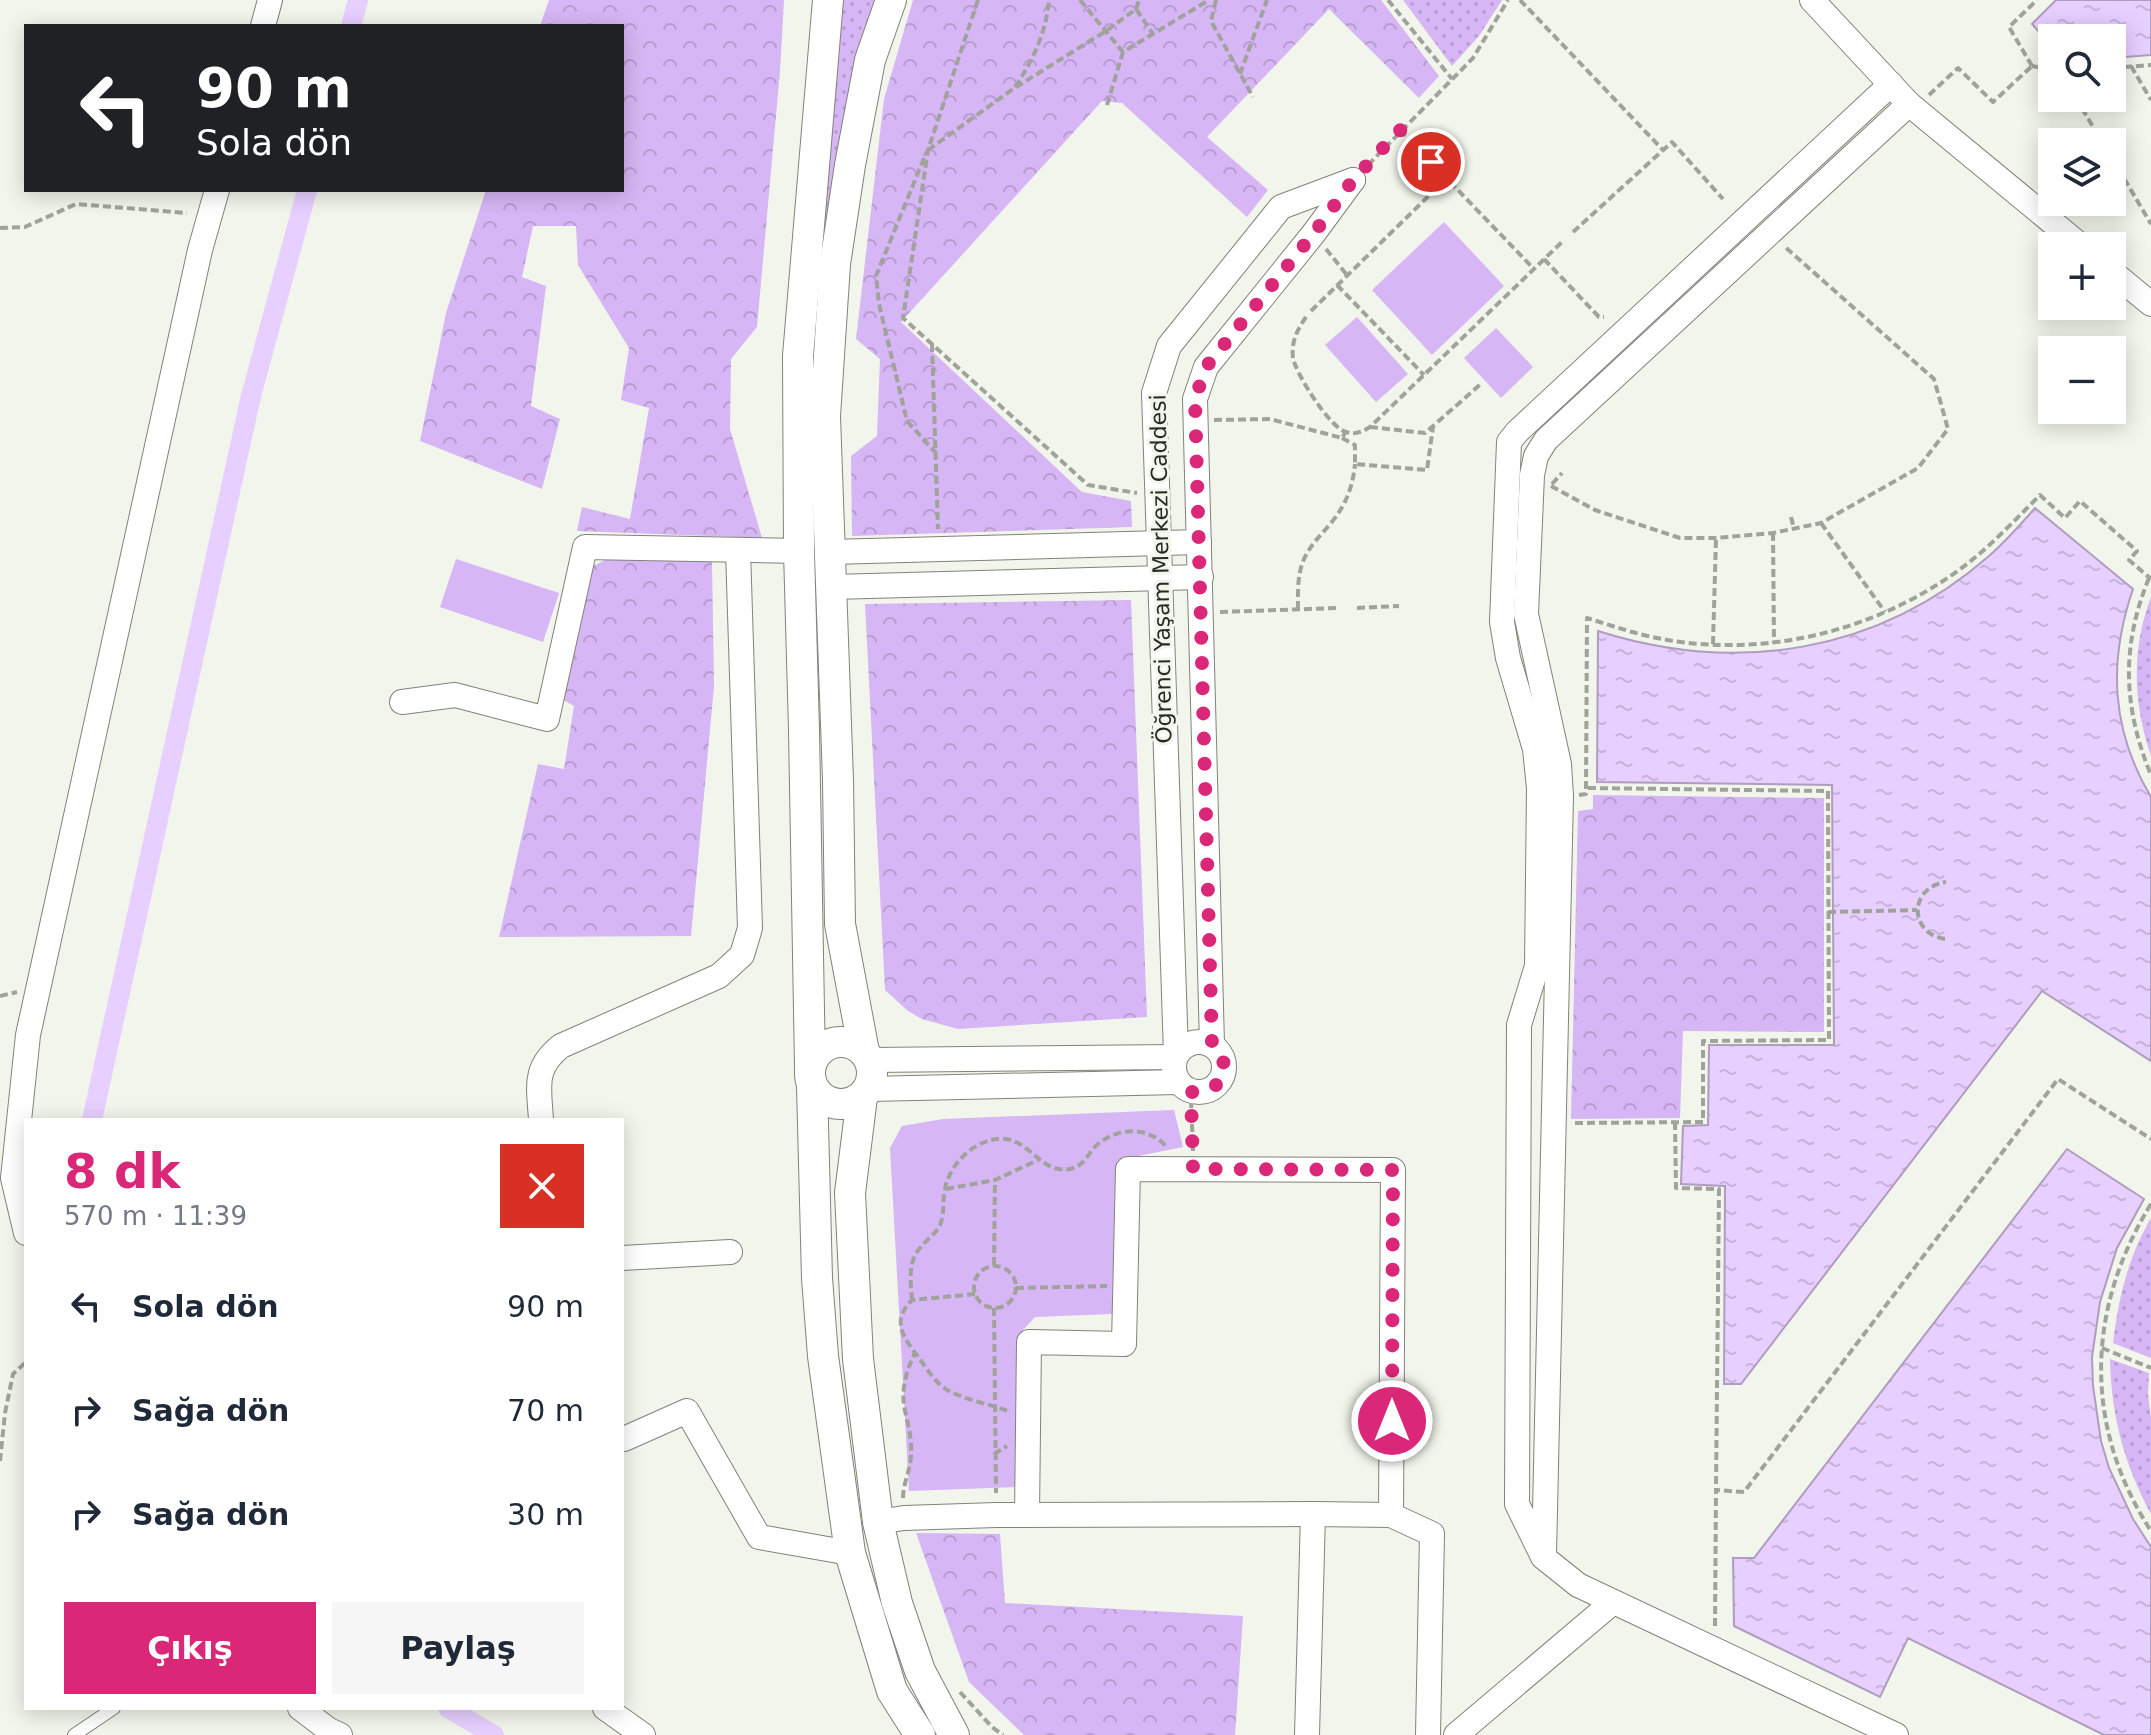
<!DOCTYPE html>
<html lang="tr">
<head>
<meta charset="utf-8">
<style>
	:root { --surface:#fff; --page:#f6f6f7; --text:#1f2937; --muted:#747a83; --accent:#db2777 }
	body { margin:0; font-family:"DejaVu Sans",sans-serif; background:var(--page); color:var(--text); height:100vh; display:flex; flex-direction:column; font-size:30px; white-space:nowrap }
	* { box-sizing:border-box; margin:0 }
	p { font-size:26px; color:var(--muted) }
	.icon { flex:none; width:44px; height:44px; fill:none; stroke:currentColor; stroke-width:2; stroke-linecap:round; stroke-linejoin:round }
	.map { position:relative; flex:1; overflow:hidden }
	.side { position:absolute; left:24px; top:1118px; width:600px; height:592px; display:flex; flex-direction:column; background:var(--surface); border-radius:0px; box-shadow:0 4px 20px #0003 }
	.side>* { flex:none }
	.top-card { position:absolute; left:24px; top:24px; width:600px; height:168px; border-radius:0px; box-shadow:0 4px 20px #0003; background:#202124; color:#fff; overflow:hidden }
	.controls { position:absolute; left:2038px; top:24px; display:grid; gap:16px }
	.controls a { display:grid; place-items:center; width:88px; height:88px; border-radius:0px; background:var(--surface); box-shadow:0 4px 20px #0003; font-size:40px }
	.pin { position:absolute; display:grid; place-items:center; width:68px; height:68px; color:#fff; margin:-34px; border:4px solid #fff; border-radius:50%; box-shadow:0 2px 8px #0007 }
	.me { position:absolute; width:88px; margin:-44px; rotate:0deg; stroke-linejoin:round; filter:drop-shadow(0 0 6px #0008) }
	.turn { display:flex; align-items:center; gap:28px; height:168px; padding:0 40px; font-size:36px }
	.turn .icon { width:104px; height:104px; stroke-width:2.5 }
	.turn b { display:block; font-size:56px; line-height:68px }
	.round { display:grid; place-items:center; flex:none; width:84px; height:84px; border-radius:0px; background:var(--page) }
	.head { display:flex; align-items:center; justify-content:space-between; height:136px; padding:0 40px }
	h1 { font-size:48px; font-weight:700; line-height:60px; color:var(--accent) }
	.action { display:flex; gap:16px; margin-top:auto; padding:16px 40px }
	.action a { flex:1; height:92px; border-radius:0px; background:var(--accent); color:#fff; font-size:32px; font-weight:700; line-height:92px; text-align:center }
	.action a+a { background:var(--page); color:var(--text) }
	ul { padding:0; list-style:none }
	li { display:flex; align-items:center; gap:24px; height:104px; padding:0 40px }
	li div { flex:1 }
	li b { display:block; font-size:30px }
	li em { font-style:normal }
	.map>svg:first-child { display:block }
	.grass { fill:url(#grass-dots) }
	.forest { fill:url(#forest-crowns) }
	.green { fill:#d6b6f4 }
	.water { fill:url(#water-ripples); stroke:#ae9dbe; stroke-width:2 }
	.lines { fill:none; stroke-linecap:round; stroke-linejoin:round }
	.canal { stroke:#e7cfff; stroke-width:20 }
	.service-casing { stroke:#80837a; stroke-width:14 }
	.minor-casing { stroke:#80837a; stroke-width:26 }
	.tertiary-casing { stroke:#80837a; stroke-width:32 }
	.path { stroke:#a0a29b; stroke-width:4; stroke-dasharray:8 4; stroke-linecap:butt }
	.service { stroke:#fff; stroke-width:12 }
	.minor { stroke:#fff; stroke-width:24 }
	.tertiary { stroke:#fff; stroke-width:30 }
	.route { stroke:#db2777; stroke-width:14; stroke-dasharray:0 25.2 }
	.labels { text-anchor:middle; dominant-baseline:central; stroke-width:6; stroke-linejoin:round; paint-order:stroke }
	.street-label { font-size:22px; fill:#282925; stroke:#f2f5eb }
</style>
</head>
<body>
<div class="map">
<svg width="2151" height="1735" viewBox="0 0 2151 1735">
	<defs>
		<pattern id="grass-dots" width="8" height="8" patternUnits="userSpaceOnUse" patternTransform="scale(2)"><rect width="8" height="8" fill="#d6b6f4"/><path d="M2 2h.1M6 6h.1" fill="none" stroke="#b89cd1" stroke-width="1.8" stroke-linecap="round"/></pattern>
		<pattern id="forest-crowns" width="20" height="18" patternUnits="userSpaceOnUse" patternTransform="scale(2)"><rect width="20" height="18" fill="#d6b6f4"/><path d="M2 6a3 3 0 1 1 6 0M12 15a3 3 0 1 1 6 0" fill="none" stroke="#b89cd1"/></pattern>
		<pattern id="water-ripples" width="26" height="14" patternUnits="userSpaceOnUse" patternTransform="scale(2)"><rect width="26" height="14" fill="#e7cfff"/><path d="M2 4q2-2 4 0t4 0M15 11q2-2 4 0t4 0" fill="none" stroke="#c6b2da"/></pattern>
	</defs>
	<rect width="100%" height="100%" fill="#f2f5eb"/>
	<g class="grass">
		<polygon points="841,0 879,0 820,332 813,331"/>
		<polygon points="1403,0 1502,0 1479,36 1452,66"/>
		<path d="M 2151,597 L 2151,756 C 2133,704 2131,649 2151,597 Z"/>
		<path d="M 2151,1218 L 2151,1358 L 2113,1343 C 2118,1300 2128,1257 2151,1218 Z"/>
		<path d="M 2110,1359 L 2149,1373 L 2148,1394 L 2151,1418 L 2151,1514 C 2124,1464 2111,1415 2110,1359 Z"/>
	</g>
	<g class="forest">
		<polygon points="549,0 784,0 780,71 757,327 731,359 730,429 762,538 577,531 582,507 630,519 649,408 621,400 629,348 578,265 576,226 533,226 522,277 546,286 531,406 560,419 542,489 420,441 446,313 486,190 622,190 622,26 540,26"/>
		<polygon points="913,0 1381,0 1439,76 1419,98 1329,9 1207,137 1268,190 1247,217 1122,103 1102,101 901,322 1082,492 1131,501 1132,527 852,536 851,456 877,436 880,359 856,339 884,99"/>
		<polygon points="611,557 712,562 714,686 691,936 499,937 538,764 564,769 574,706 558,697 585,570"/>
		<polygon points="1131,600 1147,1017 958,1029 922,1019 908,1011 885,990 865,604"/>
		<polygon points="1593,795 1824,798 1824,1032 1683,1031 1680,1118 1571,1119 1578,811 1593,809"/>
		<polygon points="916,1533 1000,1534 1005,1603 1243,1616 1235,1735 1024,1735 969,1682"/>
	</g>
	<g class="green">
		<polygon points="1444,222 1504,286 1432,355 1372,290"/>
		<polygon points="1357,317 1408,374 1376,402 1325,345"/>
		<polygon points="1496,328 1533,367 1501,398 1464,358"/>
		<polygon points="456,559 559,593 543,642 440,607"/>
		<polygon points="1174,1110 1183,1147 1118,1160 1115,1186 1112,1314 1035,1317 1023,1330 1017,1487 909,1491 890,1148 902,1126 943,1119"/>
	</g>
	<g class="water">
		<polygon points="2056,0 2151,0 2151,55 2112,58 2112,38 2052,38 2052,47 2032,24"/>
		<path d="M 2035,508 L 2133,589 C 2108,662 2111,730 2151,797 L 2151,1061 L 2042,991 L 1741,1384 L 1724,1384 L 1725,1186 L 1681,1184 L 1683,1126 L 1708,1125 L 1709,1045 L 1834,1045 L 1832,785 L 1597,782 L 1598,631 C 1737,675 1878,653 1989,556 C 2006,541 2021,524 2035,508 Z"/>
		<polygon points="2067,1149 2144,1199 2117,1248 2100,1302 2092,1357 2093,1386 2101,1441 2109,1468 2133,1519 2151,1547 2151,1735 2104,1735 1908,1638 1880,1697 1734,1626 1733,1558 1754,1558"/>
	</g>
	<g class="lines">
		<g class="canal">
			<polyline points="351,26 358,0"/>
			<polyline points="92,1120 251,396 307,190"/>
			<polyline points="448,1708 494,1735"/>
		</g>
		<g class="service-casing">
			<polyline id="service" points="74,1735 114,1708"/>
		</g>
		<g class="minor-casing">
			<g id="minor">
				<polyline points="1812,0 1909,104 2081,246"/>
				<polyline points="263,26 270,0"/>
				<polyline points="1891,84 1517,432 1509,442 1502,622 1508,658 1535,749 1539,788 1537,966 1519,1025 1517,1504 1543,1557 1578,1585 1896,1735"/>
				<polyline points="2112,272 2151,304"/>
				<polyline points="830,552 1199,542"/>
				<polyline points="832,587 1201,577"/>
				<polyline points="402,702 455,695 547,719 585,547 799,551"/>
				<circle cx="1199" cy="1067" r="25"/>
				<polyline points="1212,1045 1195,399 1206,367 1314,233 1353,180"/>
				<polyline points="1176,1054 1154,393 1169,346 1281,207 1353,180"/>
				<polyline points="870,1060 1175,1057"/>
				<polyline points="869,1089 1178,1082"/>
				<path d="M 541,1120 C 539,1087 533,1068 561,1046 L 719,976 L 742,955 L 750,928 L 738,550"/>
				<polyline points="26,1233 13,1178 28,1035 200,250 217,190"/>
				<polyline points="622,1258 730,1252"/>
				<polyline points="624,1439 687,1411 759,1537 850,1553"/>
				<polyline points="1027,1515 1029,1342 1124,1344 1128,1169 1393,1170 1391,1515 1432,1534 1428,1735"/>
				<polyline points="878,1522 904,1518 996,1515 1313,1514"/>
				<polyline points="1544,1555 1561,796 1559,764 1526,614 1532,475 1536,456 1546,440 1909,104"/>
				<polyline points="300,1708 329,1730 340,1735"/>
				<polyline points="605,1708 643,1735"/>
				<polyline points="1307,1735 1313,1514 1391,1515"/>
				<polyline points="1456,1735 1613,1602"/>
			</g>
		</g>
		<g class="tertiary-casing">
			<g id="tertiary">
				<circle cx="841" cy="1073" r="31"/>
				<polyline points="864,1052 840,924 838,780 825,416 835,264 850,165 870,60 891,0"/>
				<polyline points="810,1066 804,730 799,551 798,356 828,0"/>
				<polyline points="812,1086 817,1278 823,1356 850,1553 892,1691 920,1735"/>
				<polyline points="862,1097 850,1193 858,1359 878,1522 897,1603 920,1671 954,1735"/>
			</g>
		</g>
		<g class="path">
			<polyline points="978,0 928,150 903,318 1088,485 1137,493"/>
			<polyline points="1080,0 1123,52"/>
			<polyline points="1216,0 1211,21 1253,97"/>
			<polyline points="1388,0 1452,79"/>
			<polyline points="1520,0 1663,150"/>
			<polyline points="1136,9 1139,0"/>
			<polyline points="2032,66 2009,27 2037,0"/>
			<polyline points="2032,66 2052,70"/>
			<polyline points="2131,66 2151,100"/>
			<polyline points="2112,68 2151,65"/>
			<polyline points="1240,74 1267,0"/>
			<path d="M 1015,87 C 1033,60 1046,33 1049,0"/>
			<polyline points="1929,95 1958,68 1993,102 2032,66"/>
			<polyline points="2076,98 2102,142"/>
			<polyline points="1107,105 1123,52 1209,0"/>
			<polyline points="1400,130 1533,268"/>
			<polyline points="928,150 1013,89 1106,31 1136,9 1153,34"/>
			<polyline points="924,158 876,276 879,304 907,421 936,453"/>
			<polyline points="2112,158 2151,224"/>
			<polyline points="1368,165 1473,58 1508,0"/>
			<polyline points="0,228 25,227 76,204 187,213"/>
			<polyline points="1573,232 1672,142 1723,199"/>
			<polyline points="1326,249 1347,275"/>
			<polyline points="1544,259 1599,317 1604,317"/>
			<polyline points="1337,285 1424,375"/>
			<polyline points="1311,311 1447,178"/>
			<path d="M 1306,317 C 1297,330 1291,342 1293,358 C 1296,374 1330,428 1346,432 C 1355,435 1362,432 1370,427 L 1564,240"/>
			<polyline points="932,344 938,529"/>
			<polyline points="1214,420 1270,419 1342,438 1345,433"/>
			<polyline points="1370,427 1425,433 1482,383"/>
			<polyline points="1342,438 1355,445 1355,464 1427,470 1433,427"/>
			<polyline points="1552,484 1562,473"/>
			<polyline points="1551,486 1595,510 1680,538 1716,538 1773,533 1821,523 1918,468 1948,429 1934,379 1784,246"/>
			<polyline points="1791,517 1794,529"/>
			<polyline points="1821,523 1885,612"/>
			<polyline points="1773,533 1774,643"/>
			<path d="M 2149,578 C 2121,646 2123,707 2151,775"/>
			<polyline points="1357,608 1399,606"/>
			<path d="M 1298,609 C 1298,592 1297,575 1304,559 C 1311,544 1321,535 1331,523 C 1346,505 1353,486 1355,464"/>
			<polyline points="1220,612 1337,608"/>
			<polyline points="1713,644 1716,538"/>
			<path d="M 1579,795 L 1586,794 L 1587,618 C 1609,625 1630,632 1652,637 C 1758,660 1872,633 1959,570 C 1989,548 2014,521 2040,495 L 2065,518 L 2080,501 L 2137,551 L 2129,560 L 2151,579"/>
			<polyline points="1828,912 1917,910"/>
			<path d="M 1945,939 C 1908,933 1909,887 1946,882"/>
			<polyline points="0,996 17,992"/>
			<polyline points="1191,1100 1193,1151"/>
			<polyline points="1675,1122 1676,1188 1719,1189 1716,1489"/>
			<polyline points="1575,1123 1703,1122 1703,1041 1829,1040 1828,791 1586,788"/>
			<polyline points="946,1189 995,1180 1038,1160"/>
			<path d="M 2151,1204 C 2086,1309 2083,1426 2151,1531"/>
			<polyline points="994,1265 995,1180"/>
			<circle cx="995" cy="1287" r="21"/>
			<polyline points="1016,1288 1107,1286"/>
			<path d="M 975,1294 L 912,1300 C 887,1325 909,1343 924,1365 C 931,1375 938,1385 949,1391 C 967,1400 989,1404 1008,1411"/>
			<path d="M 912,1300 C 911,1282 907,1263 920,1248 C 926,1240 935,1235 940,1225 C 945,1213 942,1201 945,1189 C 950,1162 978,1136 1006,1139 C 1032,1143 1042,1174 1070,1169 C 1082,1166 1086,1159 1092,1150 C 1104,1136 1123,1129 1141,1132 C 1152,1135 1161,1139 1167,1148"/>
			<polyline points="994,1308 996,1493"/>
			<polyline points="2102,1348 2151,1368"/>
			<polyline points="994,1454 1007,1446"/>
			<polyline points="0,1461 5,1413 13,1374 26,1362"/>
			<path d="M 903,1498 C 903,1483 911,1469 911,1454 C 912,1440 909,1429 906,1415 C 900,1393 905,1373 915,1353"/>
			<polyline points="1715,1626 1716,1490 1744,1492 2058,1079 2151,1139"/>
			<polyline points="960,1692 992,1727 1003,1735"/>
		</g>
		<use href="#service" class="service"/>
		<use href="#minor" class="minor"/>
		<use href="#tertiary" class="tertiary"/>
	</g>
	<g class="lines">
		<path class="route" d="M 1392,1421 L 1393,1170 L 1193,1169 L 1191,1092 C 1222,1094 1236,1066 1212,1045 L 1195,399 L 1206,367 L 1314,233 L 1353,180 L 1400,130 L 1431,162"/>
	</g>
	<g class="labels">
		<g class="street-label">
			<text transform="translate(1161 569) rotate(-91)">Öğrenci Yaşam Merkezi Caddesi</text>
		</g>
	</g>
</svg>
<div class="controls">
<a><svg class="icon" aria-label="search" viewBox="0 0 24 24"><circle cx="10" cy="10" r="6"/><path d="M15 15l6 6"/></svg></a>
<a><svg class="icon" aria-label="layers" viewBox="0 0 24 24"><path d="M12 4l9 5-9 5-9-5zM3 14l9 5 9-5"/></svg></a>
<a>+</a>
<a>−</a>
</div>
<div class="pin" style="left:1431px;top:162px;background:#d93025"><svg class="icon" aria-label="arrive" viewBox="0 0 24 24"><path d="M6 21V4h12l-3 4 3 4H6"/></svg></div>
<svg class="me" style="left:1392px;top:1421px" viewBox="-20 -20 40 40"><circle r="17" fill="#db2777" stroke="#fff" stroke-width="3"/><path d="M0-11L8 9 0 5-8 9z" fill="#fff"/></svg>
<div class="top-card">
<div class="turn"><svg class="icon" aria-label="left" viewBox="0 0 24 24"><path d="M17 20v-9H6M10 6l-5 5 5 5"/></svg><div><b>90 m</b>Sola dön</div></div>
</div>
<section class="side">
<div class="head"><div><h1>8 dk</h1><p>570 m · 11:39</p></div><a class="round" style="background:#d93025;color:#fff"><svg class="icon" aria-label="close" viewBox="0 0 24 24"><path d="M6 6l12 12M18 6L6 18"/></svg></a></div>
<ul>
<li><svg class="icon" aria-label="left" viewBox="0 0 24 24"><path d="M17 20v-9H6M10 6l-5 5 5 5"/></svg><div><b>Sola dön</b></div><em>90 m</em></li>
<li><svg class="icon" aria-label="right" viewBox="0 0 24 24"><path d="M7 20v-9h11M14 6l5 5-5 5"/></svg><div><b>Sağa dön</b></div><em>70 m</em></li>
<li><svg class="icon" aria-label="right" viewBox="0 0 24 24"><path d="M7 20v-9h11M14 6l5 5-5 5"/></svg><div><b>Sağa dön</b></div><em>30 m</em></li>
</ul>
<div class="action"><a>Çıkış</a><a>Paylaş</a></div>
</section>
</div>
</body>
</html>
